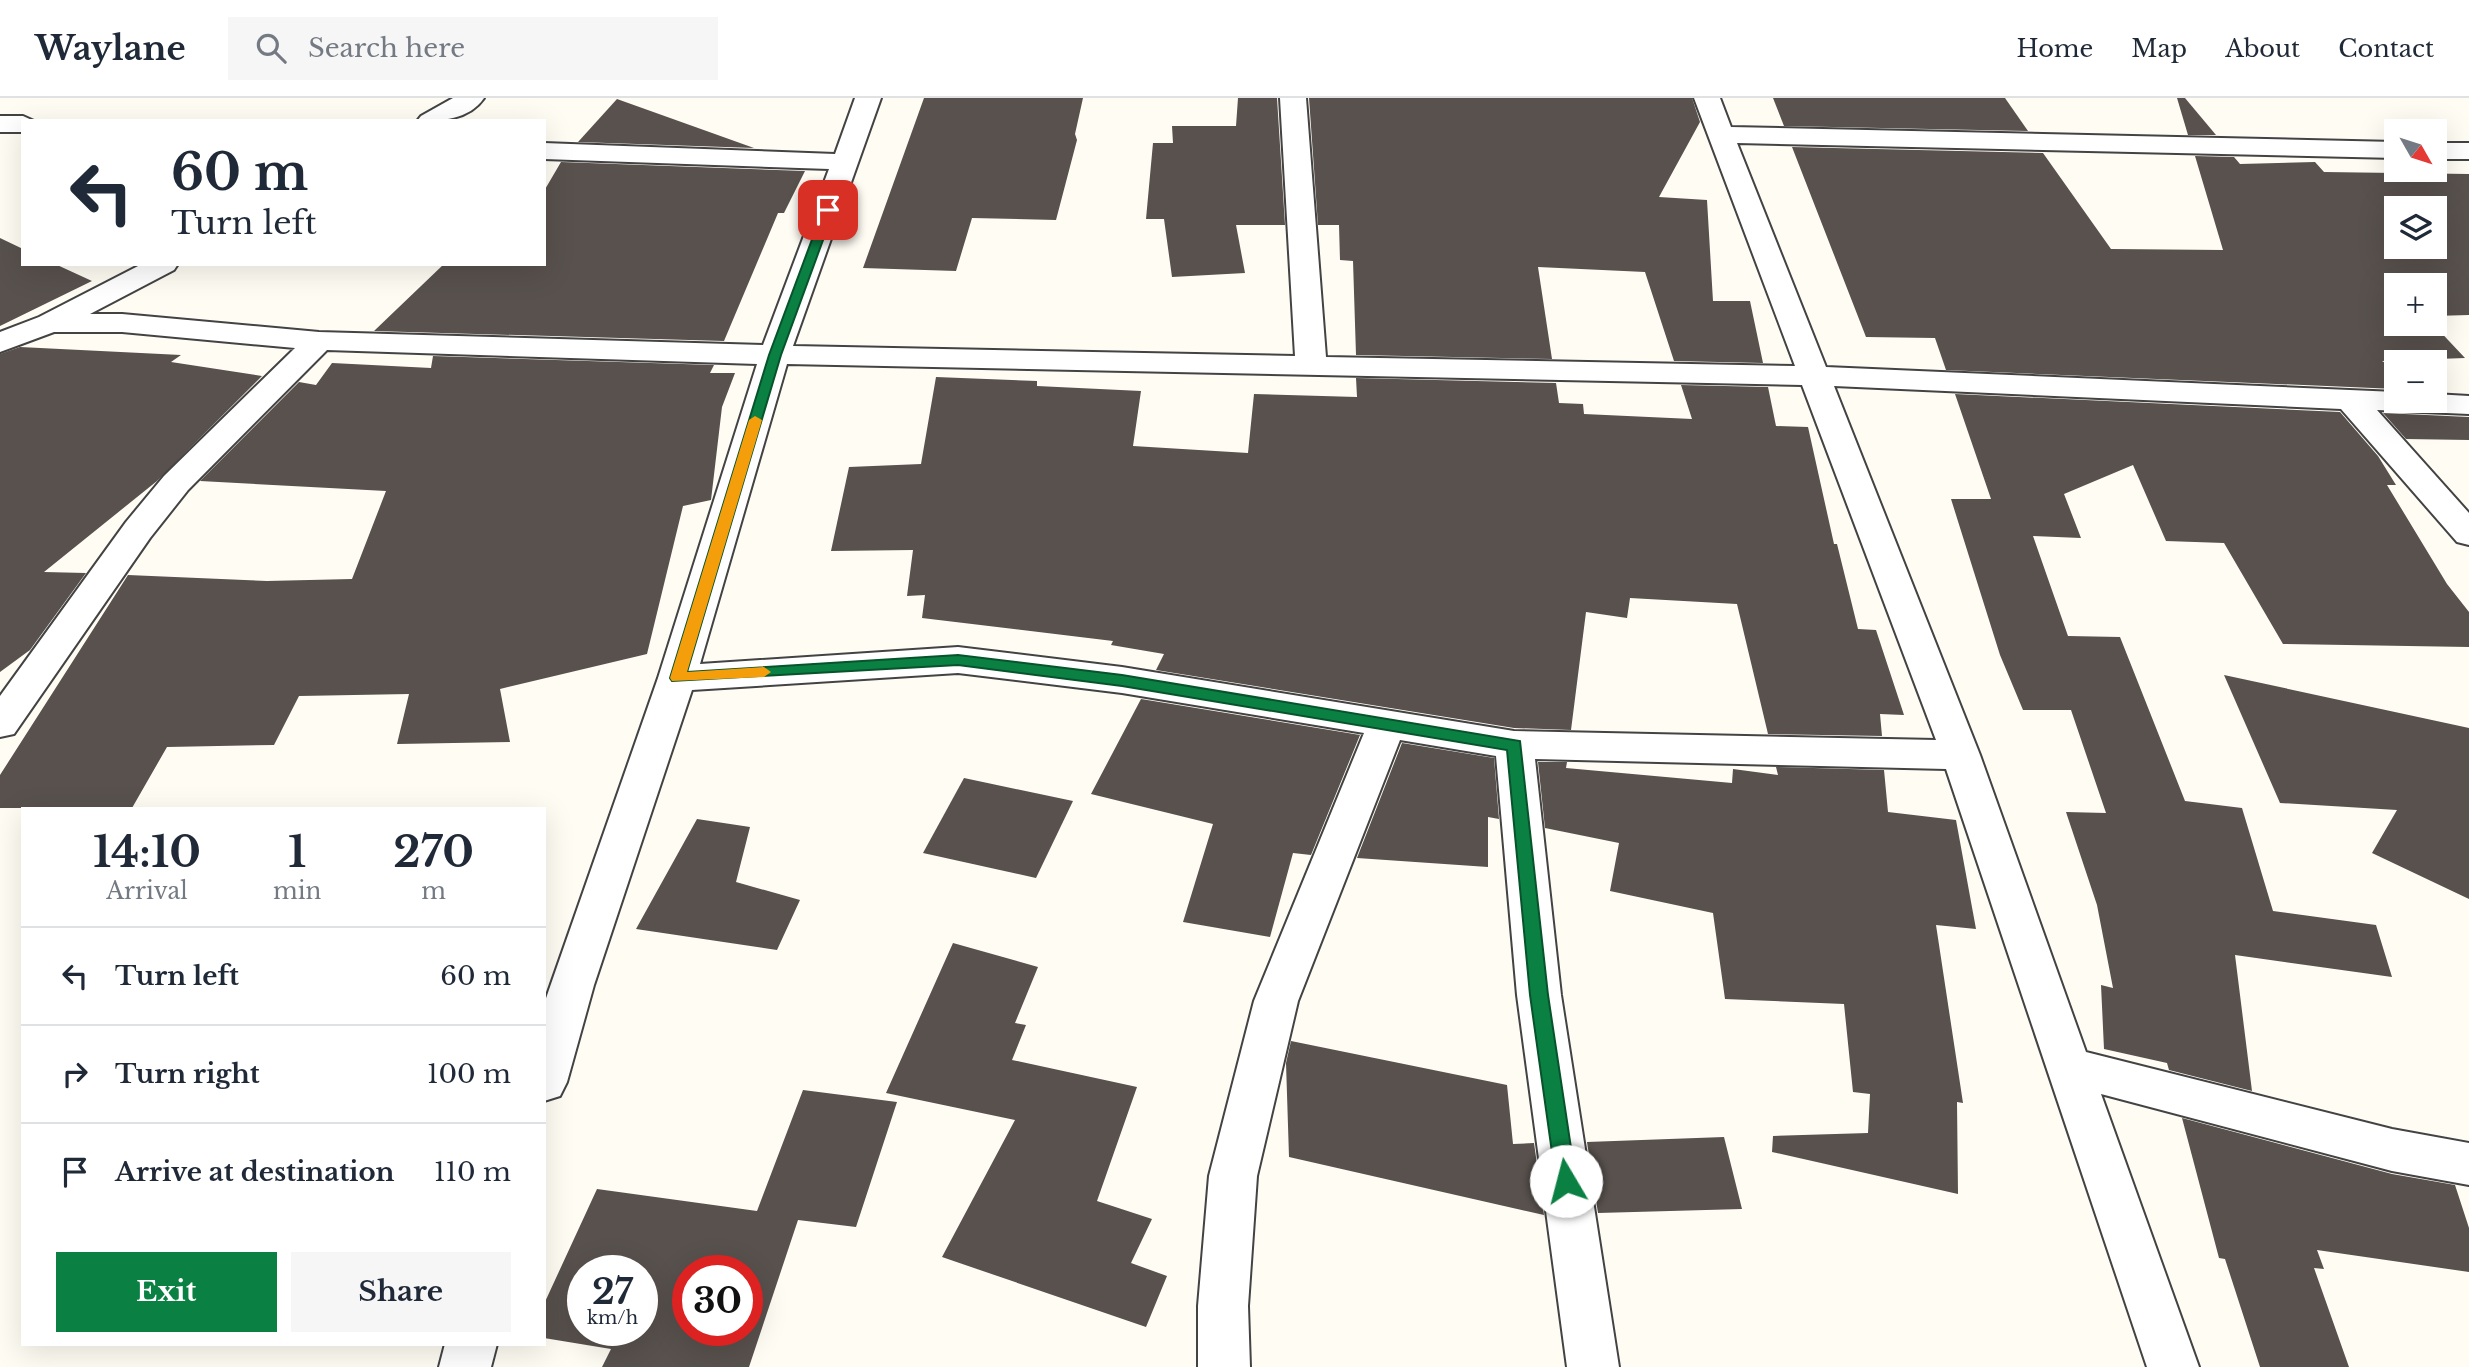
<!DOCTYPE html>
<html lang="en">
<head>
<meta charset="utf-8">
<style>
	:root { --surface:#fff; --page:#f6f6f7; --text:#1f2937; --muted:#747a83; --line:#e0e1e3; --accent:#0b8043 }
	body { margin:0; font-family:"Libre Baskerville",serif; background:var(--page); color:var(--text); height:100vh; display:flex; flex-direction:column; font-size:26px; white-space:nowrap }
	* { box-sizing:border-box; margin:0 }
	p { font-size:23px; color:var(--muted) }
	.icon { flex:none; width:38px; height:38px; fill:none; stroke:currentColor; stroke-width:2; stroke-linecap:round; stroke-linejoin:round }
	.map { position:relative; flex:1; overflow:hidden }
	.sheet { position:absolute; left:21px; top:709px; width:525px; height:539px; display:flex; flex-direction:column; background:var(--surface); border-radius:0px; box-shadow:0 7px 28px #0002 }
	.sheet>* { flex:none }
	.hud { position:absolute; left:21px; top:21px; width:525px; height:147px; border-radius:0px; box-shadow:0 7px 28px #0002; background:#fff; color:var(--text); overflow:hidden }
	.needle { width:46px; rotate:129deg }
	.fabs { position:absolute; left:2384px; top:21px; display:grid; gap:14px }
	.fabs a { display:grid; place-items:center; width:63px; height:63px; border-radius:0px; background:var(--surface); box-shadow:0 7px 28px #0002; font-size:35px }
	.speed { position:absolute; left:567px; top:1157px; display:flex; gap:14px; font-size:35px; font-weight:700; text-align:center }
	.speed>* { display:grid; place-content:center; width:91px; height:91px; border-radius:50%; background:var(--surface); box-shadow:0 7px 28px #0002; line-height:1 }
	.speed small { font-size:18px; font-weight:400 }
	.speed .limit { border:10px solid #d22; background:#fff; color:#111 }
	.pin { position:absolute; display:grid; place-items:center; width:60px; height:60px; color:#fff; margin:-30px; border-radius:14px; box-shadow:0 4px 10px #0006 }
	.me { position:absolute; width:77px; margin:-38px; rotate:352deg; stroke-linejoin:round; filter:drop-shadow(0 0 5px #0008) }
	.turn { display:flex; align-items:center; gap:24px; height:147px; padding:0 35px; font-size:32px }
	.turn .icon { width:91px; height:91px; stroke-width:2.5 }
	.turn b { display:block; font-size:49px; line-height:60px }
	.eta { display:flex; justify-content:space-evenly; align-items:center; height:119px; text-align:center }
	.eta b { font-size:42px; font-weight:700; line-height:49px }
	.primary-button { display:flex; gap:14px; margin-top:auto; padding:14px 35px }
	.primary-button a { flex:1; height:80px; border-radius:0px; background:var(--accent); color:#fff; font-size:28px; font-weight:700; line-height:80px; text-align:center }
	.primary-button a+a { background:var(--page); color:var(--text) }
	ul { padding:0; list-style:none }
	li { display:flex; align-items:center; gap:21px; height:98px; padding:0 35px; border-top:2px solid var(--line) }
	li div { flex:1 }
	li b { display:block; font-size:26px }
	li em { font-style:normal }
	header { display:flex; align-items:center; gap:42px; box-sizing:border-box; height:98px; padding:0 35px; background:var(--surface); border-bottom:2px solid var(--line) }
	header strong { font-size:33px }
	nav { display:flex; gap:38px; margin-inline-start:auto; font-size:24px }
	.search { width:490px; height:63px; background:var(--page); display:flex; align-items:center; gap:18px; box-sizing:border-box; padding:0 24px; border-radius:0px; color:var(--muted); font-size:26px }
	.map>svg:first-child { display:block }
	.building { fill:#58514d; fill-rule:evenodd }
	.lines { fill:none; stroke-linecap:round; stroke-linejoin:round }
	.minor-casing { stroke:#434343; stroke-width:4 }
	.minor { fill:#fff; fill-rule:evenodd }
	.route { fill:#0b8043; stroke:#07532c; stroke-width:2 }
	.slow { fill:#f59e0b }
</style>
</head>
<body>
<header>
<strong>Waylane</strong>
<div class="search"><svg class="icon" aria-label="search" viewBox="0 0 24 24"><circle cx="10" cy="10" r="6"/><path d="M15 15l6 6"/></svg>Search here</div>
<nav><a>Home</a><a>Map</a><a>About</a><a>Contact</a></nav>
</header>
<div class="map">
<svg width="2469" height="1269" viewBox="0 0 2469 1269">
	<rect width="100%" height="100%" fill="#fffcf4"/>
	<g class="building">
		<polygon points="924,0 1083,0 1075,36 1077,42 1056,122 972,120 956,173 863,170"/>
		<polygon points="1238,0 1277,0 1285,127 1236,127 1245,175 1172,179 1164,121 1146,121 1153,45 1173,45 1172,28 1236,28"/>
		<polygon points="1309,0 1692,0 1700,24 1659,99 1707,102 1713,203 1750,203 1763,265 1674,263 1645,174 1538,169 1552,261 1356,257 1353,163 1340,162 1339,127 1318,127"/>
		<polygon points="1773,0 2005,0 2028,33 1784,28"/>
		<polygon points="2177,0 2185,0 2216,37 2188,37"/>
		<polygon points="617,1 754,50 578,44"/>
		<path d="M 1792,49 L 2043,55 L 2111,151 L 2223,152 L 2195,58 L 2234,59 L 2240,66 L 2315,64 L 2324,74 L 2469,76 L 2469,217 L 2434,218 L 2434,187 L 2396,187 L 2396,226 L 2433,226 L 2465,260 L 2382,263 L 2396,271 L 2396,291 L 1946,272 L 1935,240 L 1866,239 ZM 2396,110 L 2434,110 L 2434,149 L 2396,149 Z"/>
		<polygon points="561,64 805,73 784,115 778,115 724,243 374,233 444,166 544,166 544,93"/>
		<polygon points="0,140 23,151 23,166 55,166 92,183 0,228"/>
		<polygon points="20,249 181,257 171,264 262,278 157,383 44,474 86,475 30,552 0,574 0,256"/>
		<polygon points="433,258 714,267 710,275 735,275 722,309 711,402 683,408 647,556 500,591 510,644 397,646 409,596 299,598 274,647 167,649 132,710 0,710 0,677 128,477 267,483 352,481 386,393 200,383 299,284 316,287 332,265 431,270"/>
		<polygon points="936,279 1037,283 1037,288 1141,293 1133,348 1248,355 1254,296 1357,299 1356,280 1556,285 1559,305 1583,306 1584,316 1692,321 1681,287 1768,289 1776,328 1808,329 1834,446 1837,446 1858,531 1876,532 1904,617 1880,616 1882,638 1768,636 1737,506 1630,500 1627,520 1586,514 1571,632 1514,630 1156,572 1164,556 1111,547 1113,543 922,520 925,497 907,498 913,452 831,453 849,369 921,366"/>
		<polygon points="1955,296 2340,314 2378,358 2396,387 2387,387 2447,486 2469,514 2469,549 2283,546 2224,445 2166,443 2133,367 2064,396 2081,440 2033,438 2068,538 2120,539 2185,703 2242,710 2273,813 2376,827 2392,879 2235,857 2252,993 2169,972 2167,965 2104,951 2101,887 2113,890 2097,807 2066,714 2106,715 2071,612 2023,612 2000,557 1951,401 1991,401"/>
		<polygon points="2383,315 2469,319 2469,342 2406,341"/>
		<polygon points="2224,577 2469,630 2469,801 2372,755 2397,712 2280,705"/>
		<polygon points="1141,601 1360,637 1311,757 1293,755 1270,839 1183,824 1213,726 1091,696"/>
		<polygon points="1402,645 1494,660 1499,721 1488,719 1488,769 1357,760"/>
		<polygon points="1538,664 1567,664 1566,670 1732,685 1733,671 1778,677 1776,669 1884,672 1888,714 1956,722 1976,831 1936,827 1963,1005 1957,1004 1958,1096 1772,1054 1773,1038 1868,1035 1870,996 1853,994 1844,906 1725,901 1713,815 1610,793 1619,745 1545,730"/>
		<polygon points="964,680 1073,703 1036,780 923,755"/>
		<polygon points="697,721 750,729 736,784 800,802 777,852 636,831"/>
		<polygon points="953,845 1038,869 1015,925 1026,927 1012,962 1137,989 1097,1103 1152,1121 1131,1165 1167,1178 1146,1229 942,1159 1015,1022 886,995"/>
		<polygon points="1291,943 1507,987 1513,1046 1534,1045 1544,1117 1289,1059 1286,965"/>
		<path d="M 803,992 L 897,1004 L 856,1129 L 798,1122 L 749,1269 L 602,1269 L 611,1251 L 544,1240 L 544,1206 L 597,1091 L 757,1113 ZM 583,1172 L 642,1172 L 642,1232 L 583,1232 ZM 688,1172 L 747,1172 L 747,1232 L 688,1232 Z"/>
		<polygon points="2182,1020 2392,1076 2455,1087 2469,1130 2469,1174 2317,1152 2324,1171 2314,1170 2349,1269 2260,1269 2225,1161 2219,1160"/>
		<polygon points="1724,1039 1742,1111 1598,1115 1587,1044"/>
	</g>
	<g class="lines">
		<g class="minor-casing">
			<g id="minor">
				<path d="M 453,0 L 484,0 C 469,22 441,23 417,23 L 421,18 Z"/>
				<path d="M 855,0 L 881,0 L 793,248 L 1295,258 L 1280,0 L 1306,0 L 1326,259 L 1795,268 L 1694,0 L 1720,0 L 1731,29 L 2396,44 L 2396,60 L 1737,45 L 1826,269 L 2396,294 L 2396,303 L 2434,303 L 2434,296 L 2469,298 L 2469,316 L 2377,312 L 2469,415 L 2469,447 L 2457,444 L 2341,311 L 1834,288 L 1980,657 L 2086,954 L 2392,1031 L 2469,1045 L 2469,1087 L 2392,1073 L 2101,996 L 2199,1269 L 2147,1269 L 1946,671 L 1535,661 L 1561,897 L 1619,1269 L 1567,1269 L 1517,897 L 1496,658 L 1400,642 L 1298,903 L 1257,1078 L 1248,1208 L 1250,1269 L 1198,1269 L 1198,1208 L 1209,1078 L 1254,903 L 1364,635 L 1122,595 L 958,575 L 692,592 L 594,887 L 567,984 L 560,998 L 544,1003 L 544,906 L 658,580 L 757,266 L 327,252 L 188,392 L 150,440 L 14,636 L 0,639 L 0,598 L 126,424 L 164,378 L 295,250 L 122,234 L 54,234 L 0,254 L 0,234 L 39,219 L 142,166 L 178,166 L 174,172 L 90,216 L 122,216 L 319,234 L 763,247 L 829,71 L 544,61 L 544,45 L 835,56 ZM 787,266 L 1802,287 L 1936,642 L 1514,633 L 1122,569 L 958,549 L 700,566 Z"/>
				<polygon points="0,18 23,18 34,23 23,23 23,34 0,34"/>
				<rect x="2434" y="45" width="35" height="16"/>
				<polygon points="445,1246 497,1246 491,1269 439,1269"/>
			</g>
		</g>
		<use href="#minor" class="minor"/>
	</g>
	<polygon class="route" points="828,109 834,112 781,257 687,574 958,557 1122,577 1520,643 1548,897 1576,1083 1573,1089 1566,1092 1559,1089 1556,1083 1530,897 1507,652 1122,588 958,567 672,583 670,580 769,257 823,112"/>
	<polygon class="slow" points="755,318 762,322 687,574 764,569 771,574 764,579 672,583 670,580 749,322"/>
</svg>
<div class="fabs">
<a><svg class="needle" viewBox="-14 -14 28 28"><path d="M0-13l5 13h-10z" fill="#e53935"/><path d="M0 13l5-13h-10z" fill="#747a83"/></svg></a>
<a><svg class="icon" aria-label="layers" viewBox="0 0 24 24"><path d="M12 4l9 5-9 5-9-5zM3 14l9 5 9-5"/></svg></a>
<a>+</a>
<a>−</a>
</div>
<div class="speed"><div>27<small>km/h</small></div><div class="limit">30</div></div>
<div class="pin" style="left:828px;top:112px;background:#d93025"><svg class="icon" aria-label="arrive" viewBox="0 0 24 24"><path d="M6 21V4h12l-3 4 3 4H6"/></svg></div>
<svg class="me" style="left:1566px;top:1083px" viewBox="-20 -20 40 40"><circle r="19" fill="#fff"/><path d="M0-13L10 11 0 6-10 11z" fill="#0b8043"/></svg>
<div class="hud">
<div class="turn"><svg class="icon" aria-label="left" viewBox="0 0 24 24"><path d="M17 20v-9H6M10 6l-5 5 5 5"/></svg><div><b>60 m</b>Turn left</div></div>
</div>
<section class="sheet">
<div class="eta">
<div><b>14:10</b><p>Arrival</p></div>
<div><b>1</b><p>min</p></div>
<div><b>270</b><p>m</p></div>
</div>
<ul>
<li><svg class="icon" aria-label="left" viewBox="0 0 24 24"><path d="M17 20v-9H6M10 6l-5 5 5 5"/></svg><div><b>Turn left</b></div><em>60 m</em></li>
<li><svg class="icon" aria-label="right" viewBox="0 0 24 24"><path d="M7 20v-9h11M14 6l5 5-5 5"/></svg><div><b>Turn right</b></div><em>100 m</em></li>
<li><svg class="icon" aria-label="arrive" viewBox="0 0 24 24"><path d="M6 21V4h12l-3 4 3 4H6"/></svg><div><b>Arrive at destination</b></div><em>110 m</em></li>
</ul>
<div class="primary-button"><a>Exit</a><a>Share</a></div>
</section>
</div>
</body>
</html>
